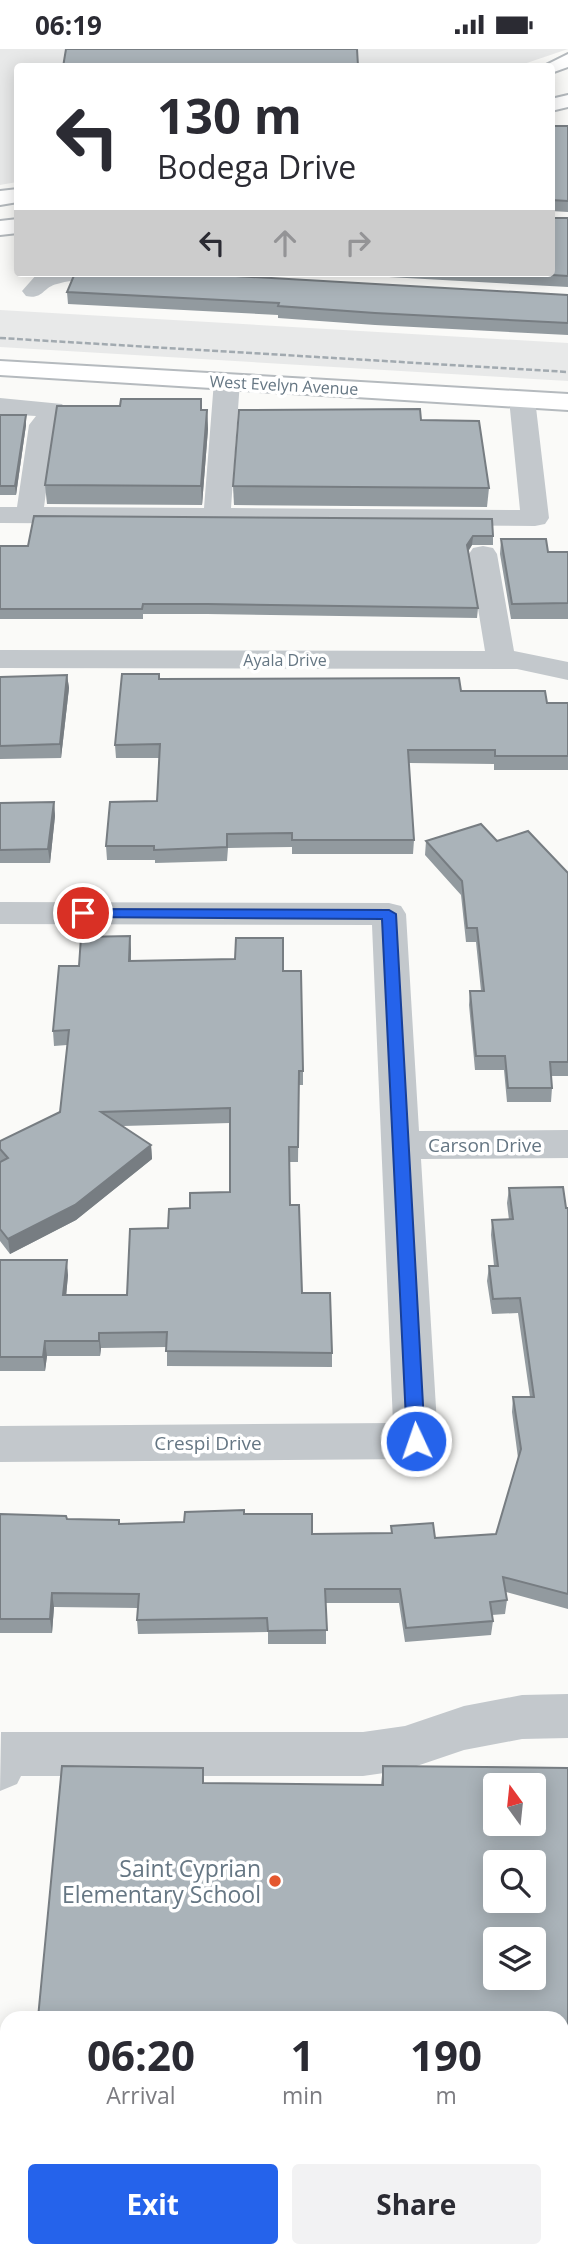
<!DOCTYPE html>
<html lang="en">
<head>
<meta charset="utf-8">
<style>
	:root { --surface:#fff; --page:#f2f2f3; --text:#2b2b33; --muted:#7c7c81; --accent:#2563eb }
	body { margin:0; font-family:"Open Sans",sans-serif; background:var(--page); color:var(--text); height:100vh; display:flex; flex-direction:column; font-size:26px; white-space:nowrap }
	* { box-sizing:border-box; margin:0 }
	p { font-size:23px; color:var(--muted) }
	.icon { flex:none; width:38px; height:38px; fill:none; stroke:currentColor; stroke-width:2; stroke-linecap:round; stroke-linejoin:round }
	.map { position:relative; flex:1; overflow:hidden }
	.details { position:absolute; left:0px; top:1962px; width:569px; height:247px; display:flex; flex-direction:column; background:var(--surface); border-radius:21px 21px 0 0; box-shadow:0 4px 18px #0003 }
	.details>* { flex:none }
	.top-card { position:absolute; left:14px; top:14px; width:541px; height:214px; border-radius:7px; box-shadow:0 4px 18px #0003; background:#fff; color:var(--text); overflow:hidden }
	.needle { width:46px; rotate:345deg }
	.controls { position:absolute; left:483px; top:1724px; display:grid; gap:14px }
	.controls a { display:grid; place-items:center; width:63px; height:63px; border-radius:7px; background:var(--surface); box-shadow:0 4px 18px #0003; font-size:35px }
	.pin { position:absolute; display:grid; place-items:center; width:60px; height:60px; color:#fff; margin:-30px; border:4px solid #fff; border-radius:50%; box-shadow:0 2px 7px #0007 }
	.me { position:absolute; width:77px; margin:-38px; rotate:357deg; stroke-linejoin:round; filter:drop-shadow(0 0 5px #0008) }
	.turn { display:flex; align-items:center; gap:24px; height:147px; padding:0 28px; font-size:32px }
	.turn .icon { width:91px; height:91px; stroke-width:2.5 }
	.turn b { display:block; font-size:49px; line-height:60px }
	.lanes { display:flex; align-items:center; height:66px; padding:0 28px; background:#0003; justify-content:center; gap:35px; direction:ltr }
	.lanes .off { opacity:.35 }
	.eta { display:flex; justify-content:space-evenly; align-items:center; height:119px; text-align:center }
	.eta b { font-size:42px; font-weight:700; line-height:49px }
	.action { display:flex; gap:14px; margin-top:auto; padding:14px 28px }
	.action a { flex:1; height:80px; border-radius:7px; background:var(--accent); color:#fff; font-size:28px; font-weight:700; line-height:80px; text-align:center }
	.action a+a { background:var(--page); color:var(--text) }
	.status { display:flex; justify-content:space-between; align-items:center; height:49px; padding:0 35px; background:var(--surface); direction:ltr }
	.status svg { height:19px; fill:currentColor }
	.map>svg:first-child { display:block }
	.built { fill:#e8e9e9 }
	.green { fill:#dadfd7 }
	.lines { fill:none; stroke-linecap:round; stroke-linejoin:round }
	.major-casing { stroke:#b5babe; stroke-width:4 }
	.highway-casing { stroke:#b4b9bd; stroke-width:4 }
	.minor { fill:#c3c8cc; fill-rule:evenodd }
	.major { fill:#fff; fill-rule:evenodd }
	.highway { fill:#fff; fill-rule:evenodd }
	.rail { stroke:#a2aab0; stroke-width:2.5; stroke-dasharray:6 2.5; stroke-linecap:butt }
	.wall { fill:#929a9f }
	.shaded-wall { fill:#777d82 }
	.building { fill:#aab3b9; stroke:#777d82; stroke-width:2; fill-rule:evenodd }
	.route { fill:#2563eb; stroke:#184099; stroke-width:2 }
	.poi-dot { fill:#e4572e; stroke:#fff; stroke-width:2.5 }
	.labels { text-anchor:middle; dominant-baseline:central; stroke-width:7; stroke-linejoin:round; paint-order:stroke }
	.far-street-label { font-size:16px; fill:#657683; stroke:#fff }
	.street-label { font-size:19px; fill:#657683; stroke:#fff }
	.near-poi-label { font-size:23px; fill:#657683; stroke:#fff; text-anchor:end }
</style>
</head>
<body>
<div class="status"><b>06:19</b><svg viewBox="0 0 49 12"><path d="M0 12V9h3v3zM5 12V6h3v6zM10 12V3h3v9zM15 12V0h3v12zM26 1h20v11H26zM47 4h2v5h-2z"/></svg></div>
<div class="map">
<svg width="568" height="2207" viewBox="0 0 568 2207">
	<rect width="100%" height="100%" fill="#fafaf8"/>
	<g class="built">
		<polygon points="0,0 568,0 515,18 18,18 17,133 0,136"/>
		<polygon points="0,261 568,294 568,332 0,298"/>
	</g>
	<polygon class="green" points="562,2172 568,2172 568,2207 416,2207 416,2202 562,2202"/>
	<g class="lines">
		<g class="major-casing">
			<polygon id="major" points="0,312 568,345 568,361 0,326"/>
		</g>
		<g class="highway-casing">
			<g id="highway">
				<polygon points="568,5 568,18 551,24 551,18 542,18"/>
				<polygon points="568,46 568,58 551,62 551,50"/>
				<polygon points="18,140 18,153 0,156 0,142"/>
				<polygon points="18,170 18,184 0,186 0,172"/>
			</g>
		</g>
		<g class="minor">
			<path d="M 91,224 L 87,229 C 77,231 67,232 57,235 C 43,238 43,251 26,247 L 22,242 L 37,225 Z"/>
			<polygon points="227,324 236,327 240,332 231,459 520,461 509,350 513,345 531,345 535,350 549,469 545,475 535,477 0,474 0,458 17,458 29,376 36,367 0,365 0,349 62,355 66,360 55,376 44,458 204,459 214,332 218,327"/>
			<polygon points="483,497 493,499 497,505 514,602 568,613 568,631 517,620 0,619 0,601 485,602 469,505 473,499"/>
			<polygon points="0,853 389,854 401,857 406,865 419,1082 568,1081 568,1109 421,1110 438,1392 431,1405 416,1410 0,1413 0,1377 393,1374 372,876 0,875"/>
			<polygon points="568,1645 568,1689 522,1690 464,1701 405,1721 363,1727 21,1727 17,1735 0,1742 1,1683 363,1683 405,1677 464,1657 522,1646"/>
			<rect x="562" y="2110" width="6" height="56"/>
			<rect x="0" y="2135" width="7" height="58"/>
		</g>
		<use href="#major" class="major"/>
		<use href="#highway" class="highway"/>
		<polyline class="rail" points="0,289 568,323"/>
	</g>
	<g class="wall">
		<polygon points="551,77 568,77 568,163 551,162"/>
		<polygon points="568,169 568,238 317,224 551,224"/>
		<polygon points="236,227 568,246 568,286 375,276 278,269 278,266 68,255 67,243"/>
		<polygon points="201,350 202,361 207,361 208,380 202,456 47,455 45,436 120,357"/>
		<polygon points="0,366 26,376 16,446 0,446"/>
		<polygon points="421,371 489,439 487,458 234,456 233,437"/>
		<polygon points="493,487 493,496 472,496 468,503 478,559 477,569 207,565 143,565 143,570 0,570 0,497"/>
		<polygon points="501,490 548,503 568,503 568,570 511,570 500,505"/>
		<polygon points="67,626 69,639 61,709 0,710 0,628"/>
		<polygon points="159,630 461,642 547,654 568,654 568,721 494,721 494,715 409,714 414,791 413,805 292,805 292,798 228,799 227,812 155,814 155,811 107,811 106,797 157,752 159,709 116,709 115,696"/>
		<polygon points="54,753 55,767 50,814 0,814 0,754"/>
		<polygon points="426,792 497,792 568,824 568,1027 551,1027 552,1039 551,1053 507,1053 504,1021 475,1021 469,956 470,942 481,942 476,893 466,893 461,846 425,806"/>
		<polygon points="130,887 131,912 283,922 303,1022 303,1036 299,1036 298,1113 289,1113 290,1156 302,1244 332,1304 332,1318 167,1317 167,1298 101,1299 100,1307 47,1307 45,1322 0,1322 0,1211 68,1226 66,1246 127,1246 168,1179 190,1159 230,1143 230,1074 123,1077 151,1096 152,1110 76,1171 10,1205 0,1192 0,1092 60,1063 67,996 54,997 53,982 79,917"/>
		<polygon points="509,1139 568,1159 568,1560 506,1543 507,1551 505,1565 492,1566 493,1572 491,1586 405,1593 399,1554 326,1554 326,1595 268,1595 268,1583 138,1585 137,1571 138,1559 54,1558 52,1584 0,1584 0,1465 67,1470 119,1471 119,1475 184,1473 244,1465 312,1485 391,1484 391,1477 435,1489 496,1485 518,1409 512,1363 513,1348 530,1348 518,1264 492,1265 487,1232 489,1217 494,1217 491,1186 492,1171 509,1171 507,1154"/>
		<polygon points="383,1717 568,1719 568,2067 562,2067 562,1969 204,1734 381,1736"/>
	</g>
	<g class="shaded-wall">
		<polygon points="207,361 208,380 202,456 201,437"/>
		<polygon points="26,366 26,376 16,446 15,437"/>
		<polygon points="473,487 472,496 466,505 467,496"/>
		<polygon points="67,626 69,639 61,709 60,695"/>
		<polygon points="54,753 55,767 50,814 48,800"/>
		<polygon points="130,887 131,902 130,927 129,912"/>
		<polygon points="151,1096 152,1110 76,1171 10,1205 8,1190"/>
		<polygon points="67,1211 68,1226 65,1260 63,1246"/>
		<polygon points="99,1284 101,1299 100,1307 99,1292"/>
		<polygon points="45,1292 47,1307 45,1322 43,1308"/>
		<polygon points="52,1544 54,1558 52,1584 50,1570"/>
	</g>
	<g class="building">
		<polygon points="66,0 357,0 358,17 63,18"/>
		<polygon points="551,77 568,77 568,152 551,151"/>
		<polygon points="551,169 568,169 568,227 520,224 551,224"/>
		<polygon points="75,224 227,224 236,227 568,246 568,274 375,264 278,257 279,254 67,243"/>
		<polygon points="121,350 201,350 201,361 207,361 201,437 45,436 57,357 120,357"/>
		<polygon points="420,360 421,371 479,372 489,439 233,437 239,361"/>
		<polygon points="0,366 26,366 15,437 0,437"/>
		<polygon points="34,467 492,470 493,487 473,487 467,496 478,559 207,555 143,555 142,560 0,560 0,497 28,497"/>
		<polygon points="501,490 546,490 548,503 568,503 568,554 512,555"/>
		<polygon points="122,625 159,625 159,630 459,629 461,642 545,642 547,654 568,654 568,707 495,707 495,701 408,701 414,791 292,791 292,784 227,785 227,798 154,801 154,797 106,797 110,753 157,752 160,695 115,696"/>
		<polygon points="67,626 60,695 0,697 0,628"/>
		<polygon points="54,753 48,800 0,801 0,754"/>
		<polygon points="481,775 497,792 528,782 568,824 568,1013 550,1013 552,1039 508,1039 505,1007 476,1007 470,942 484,942 477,879 467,879 462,832 426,792"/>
		<polygon points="130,887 129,912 235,910 236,889 283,889 283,922 301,922 303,1022 299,1022 298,1098 289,1098 290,1156 299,1156 302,1244 330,1244 332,1304 166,1302 167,1283 99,1284 99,1292 45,1292 43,1308 0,1308 0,1211 67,1211 63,1246 127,1246 130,1180 168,1179 169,1160 190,1159 190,1144 230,1143 230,1059 101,1063 151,1096 75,1156 8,1190 0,1180 0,1113 8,1109 0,1100 0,1092 60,1063 69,981 53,982 59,917 79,917 81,888"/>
		<polygon points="563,1138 566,1159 568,1159 568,1545 503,1528 507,1551 490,1553 493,1572 406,1579 400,1540 325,1540 327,1581 268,1582 267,1569 137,1571 139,1545 52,1544 50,1570 0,1570 0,1465 66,1467 67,1470 119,1471 119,1475 184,1473 185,1463 244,1461 244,1465 312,1465 312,1485 392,1484 391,1477 433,1474 435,1489 496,1485 521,1400 513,1348 534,1348 520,1249 493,1250 489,1217 498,1217 492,1171 513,1170 509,1139"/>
		<path d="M 62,1717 L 203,1719 L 203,1734 L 383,1736 L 383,1717 L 568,1719 L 568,2052 L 562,2052 L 562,1969 L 38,1969 ZM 495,1736 L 534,1736 L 534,1774 L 495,1774 ZM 495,1813 L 534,1813 L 534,1852 L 495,1852 ZM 495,1890 L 534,1890 L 534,1928 L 495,1928 Z"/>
		<polygon points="323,2202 375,2202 375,2207 384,2207 323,2207"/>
	</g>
	<polygon class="route" points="83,860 389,861 396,865 425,1392 423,1397 410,1397 407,1392 382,870 78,868 76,864"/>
	<circle class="poi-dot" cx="275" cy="1832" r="7"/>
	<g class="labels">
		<g class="far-street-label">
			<text transform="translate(284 336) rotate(3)">West Evelyn Avenue</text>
			<text x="285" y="611">Ayala Drive</text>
		</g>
		<g class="street-label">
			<text x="485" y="1096">Carson Drive</text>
			<text x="208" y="1394">Crespi Drive</text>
		</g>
		<g class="near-poi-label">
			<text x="261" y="1819">Saint Cyprian<tspan x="261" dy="26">Elementary School</tspan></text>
		</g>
	</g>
</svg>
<div class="controls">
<a><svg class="needle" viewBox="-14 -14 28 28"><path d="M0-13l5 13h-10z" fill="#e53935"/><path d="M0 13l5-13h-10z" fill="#7c7c81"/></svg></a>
<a><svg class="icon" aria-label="search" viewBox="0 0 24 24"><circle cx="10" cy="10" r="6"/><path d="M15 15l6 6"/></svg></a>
<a><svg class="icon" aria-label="layers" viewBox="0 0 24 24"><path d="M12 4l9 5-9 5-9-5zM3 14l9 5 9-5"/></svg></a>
</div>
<div class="pin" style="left:83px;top:864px;background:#d93025"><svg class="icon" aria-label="arrive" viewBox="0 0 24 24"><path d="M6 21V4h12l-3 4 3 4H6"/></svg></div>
<svg class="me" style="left:416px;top:1392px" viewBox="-20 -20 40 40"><circle r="17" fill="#2563eb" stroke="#fff" stroke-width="3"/><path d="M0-11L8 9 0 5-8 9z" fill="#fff"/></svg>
<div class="top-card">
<div class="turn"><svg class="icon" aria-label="left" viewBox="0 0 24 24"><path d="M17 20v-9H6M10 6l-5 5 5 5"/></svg><div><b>130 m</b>Bodega Drive</div></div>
<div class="lanes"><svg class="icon" aria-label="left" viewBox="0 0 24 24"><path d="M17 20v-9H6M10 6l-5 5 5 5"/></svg><svg class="icon off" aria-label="ahead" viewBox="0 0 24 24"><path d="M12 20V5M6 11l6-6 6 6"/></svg><svg class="icon off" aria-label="right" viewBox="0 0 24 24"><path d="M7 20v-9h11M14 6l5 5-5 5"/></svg></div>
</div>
<section class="details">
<div class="eta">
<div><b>06:20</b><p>Arrival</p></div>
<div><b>1</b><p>min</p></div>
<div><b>190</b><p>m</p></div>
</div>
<div class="action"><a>Exit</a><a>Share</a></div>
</section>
</div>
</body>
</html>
